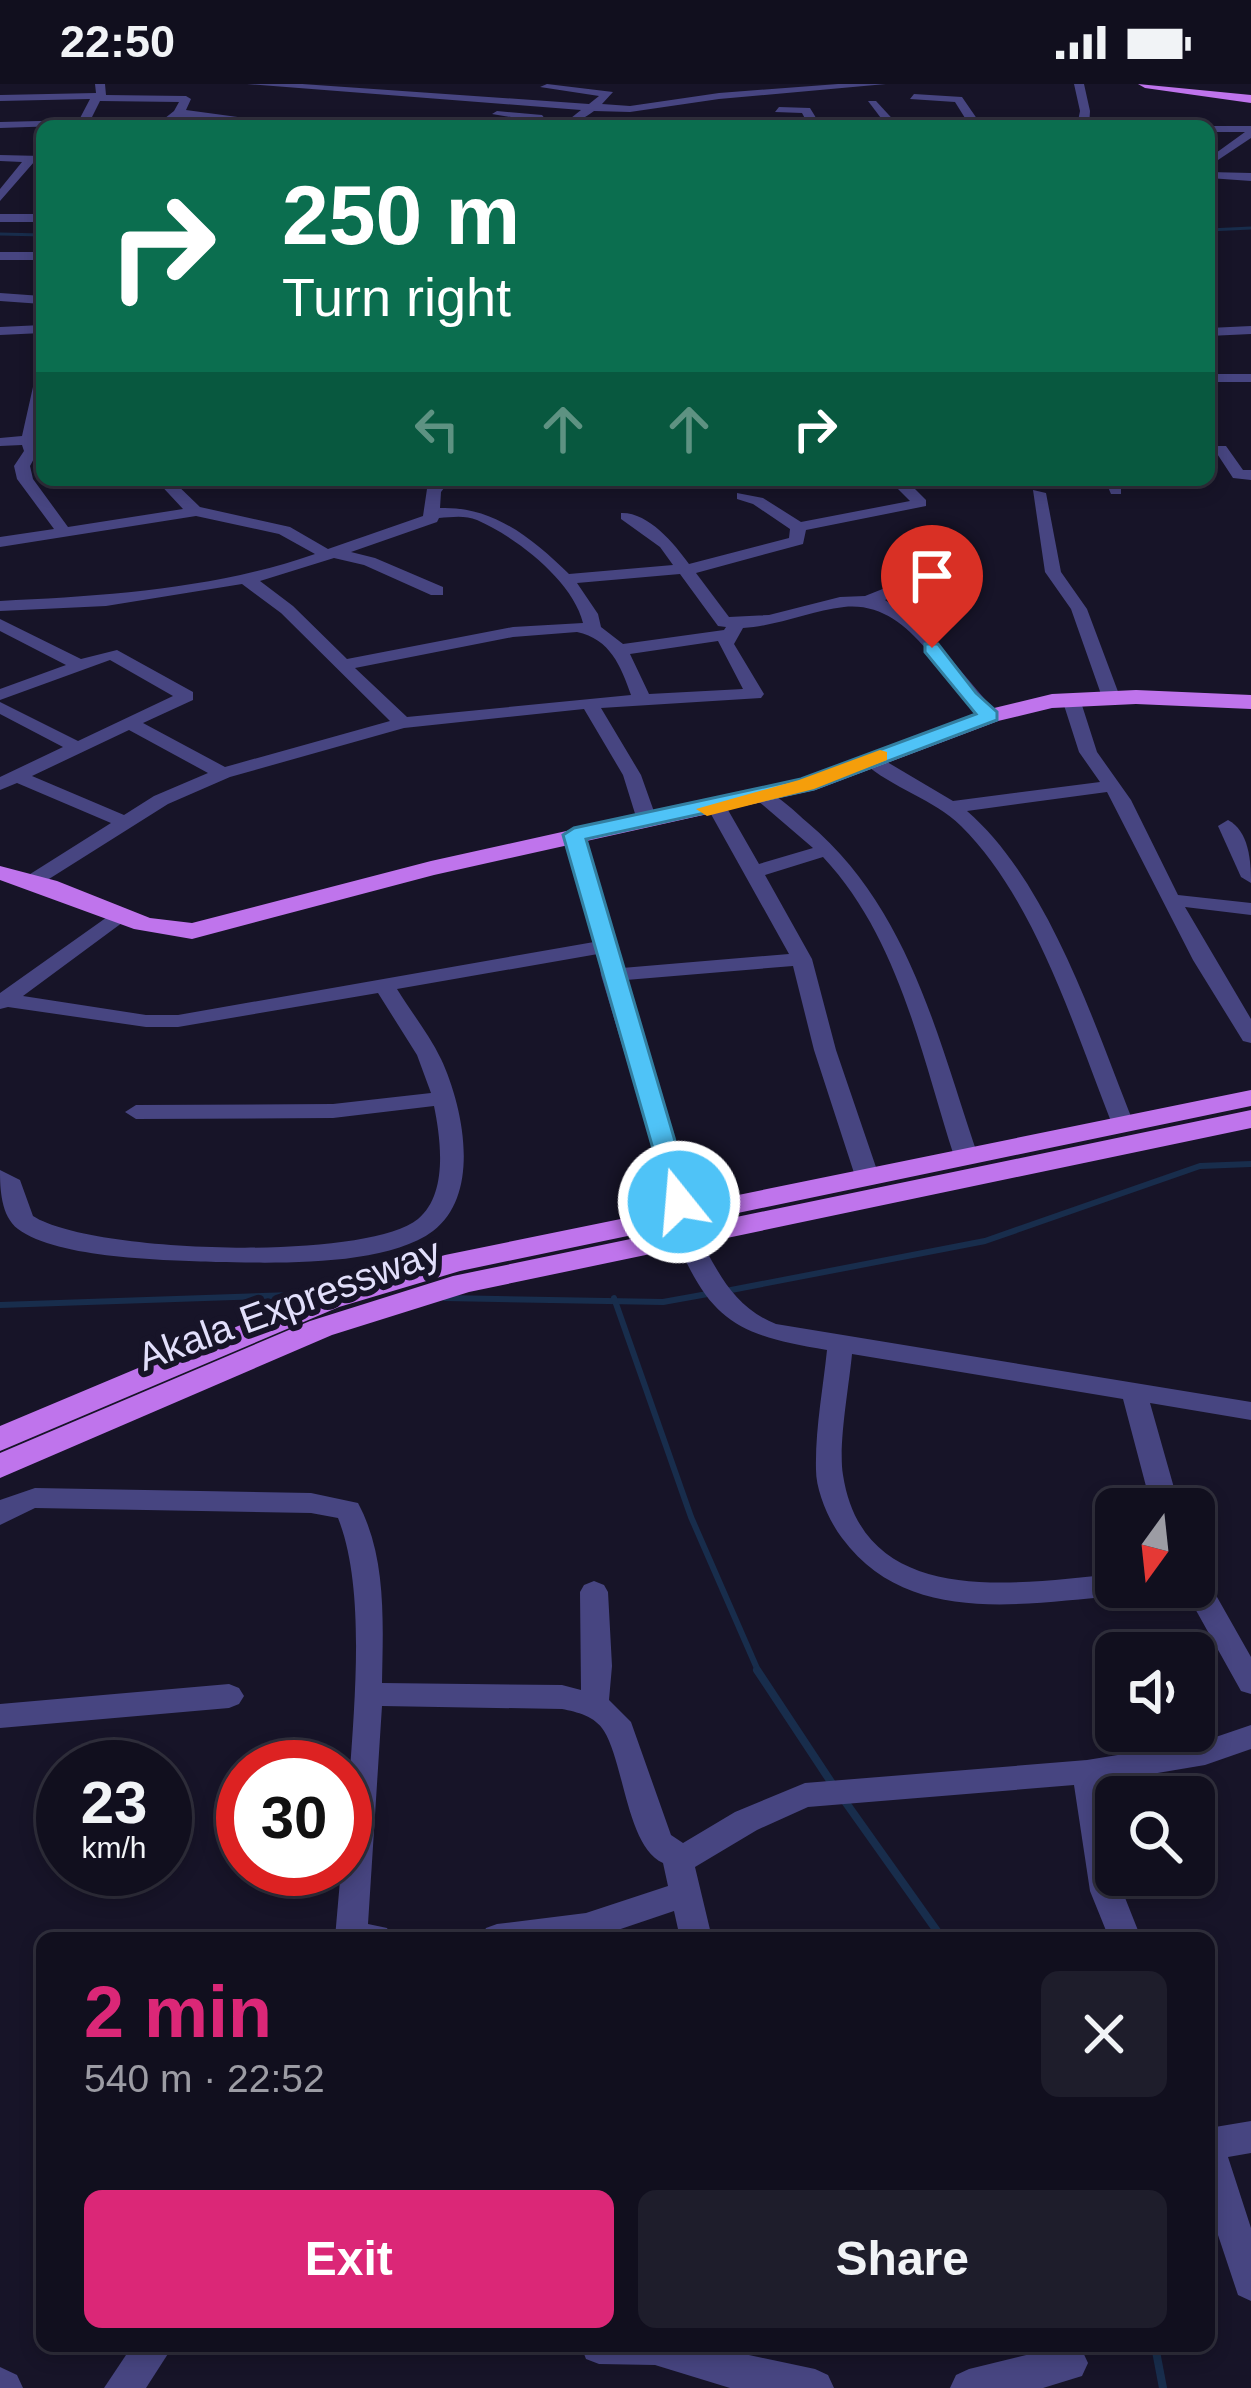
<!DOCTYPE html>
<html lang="en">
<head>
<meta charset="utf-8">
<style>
	:root { --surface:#110f1e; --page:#1e1d2b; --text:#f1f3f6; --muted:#9c9ca4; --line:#302f3c; --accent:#db2777 }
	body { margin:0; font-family:Arial,sans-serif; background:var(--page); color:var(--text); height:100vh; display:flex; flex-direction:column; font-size:45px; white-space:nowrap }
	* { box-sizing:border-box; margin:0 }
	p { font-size:39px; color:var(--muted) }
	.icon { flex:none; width:66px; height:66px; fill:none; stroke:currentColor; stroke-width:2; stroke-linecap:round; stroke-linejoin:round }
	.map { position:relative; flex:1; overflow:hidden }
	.drawer { position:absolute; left:36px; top:1848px; width:1179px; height:420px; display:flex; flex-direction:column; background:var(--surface); border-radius:18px; box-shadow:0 6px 18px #0003,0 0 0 3px var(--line) }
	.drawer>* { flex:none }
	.guide { position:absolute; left:36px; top:36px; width:1179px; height:366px; border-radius:18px; box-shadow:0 6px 18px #0003,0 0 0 3px var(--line); background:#0b6e4f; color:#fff; overflow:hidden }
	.needle { width:78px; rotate:195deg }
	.controls { position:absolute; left:1095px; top:1404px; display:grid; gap:24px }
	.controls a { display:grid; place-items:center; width:120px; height:120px; border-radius:18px; background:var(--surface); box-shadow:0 6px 18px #0003,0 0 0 3px var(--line); font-size:60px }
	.speed { position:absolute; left:36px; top:1656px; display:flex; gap:24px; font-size:60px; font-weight:700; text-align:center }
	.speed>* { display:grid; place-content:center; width:156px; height:156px; border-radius:50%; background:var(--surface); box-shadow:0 6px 18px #0003,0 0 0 3px var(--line); line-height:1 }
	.speed small { font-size:30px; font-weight:400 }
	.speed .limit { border:18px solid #d22; background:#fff; color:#111 }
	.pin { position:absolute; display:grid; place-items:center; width:102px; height:102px; color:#fff; margin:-123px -51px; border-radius:50% 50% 50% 0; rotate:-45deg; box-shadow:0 0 12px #0007 }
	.pin .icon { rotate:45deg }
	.me { position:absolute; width:132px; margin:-66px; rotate:343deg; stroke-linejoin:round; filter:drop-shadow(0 0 9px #0008) }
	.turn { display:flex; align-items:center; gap:42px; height:252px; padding:0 48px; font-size:54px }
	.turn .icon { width:156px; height:156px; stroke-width:2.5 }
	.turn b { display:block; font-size:84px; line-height:102px }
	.lanes { display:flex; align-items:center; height:114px; padding:0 48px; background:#0003; justify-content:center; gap:60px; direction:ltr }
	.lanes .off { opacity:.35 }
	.round { display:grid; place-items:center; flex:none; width:126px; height:126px; border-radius:18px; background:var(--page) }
	.headline { display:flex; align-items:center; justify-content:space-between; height:204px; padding:0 48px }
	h1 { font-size:72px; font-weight:700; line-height:90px; color:var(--accent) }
	.primary-button { display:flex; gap:24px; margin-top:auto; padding:24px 48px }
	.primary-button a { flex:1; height:138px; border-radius:18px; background:var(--accent); color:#fff; font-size:48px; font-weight:700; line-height:138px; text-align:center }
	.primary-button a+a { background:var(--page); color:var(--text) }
	.status { display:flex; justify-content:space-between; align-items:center; height:84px; padding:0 60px; background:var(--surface); direction:ltr }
	.status svg { height:33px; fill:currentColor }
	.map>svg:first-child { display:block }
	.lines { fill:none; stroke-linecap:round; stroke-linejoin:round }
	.stream-far2 { stroke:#182d4c; stroke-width:3 }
	.stream-far1 { stroke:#182d4c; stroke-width:6 }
	.stream { stroke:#182d4c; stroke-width:8 }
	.minor { fill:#474581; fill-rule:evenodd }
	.major { fill:#bf74ec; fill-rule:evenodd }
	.route { fill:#4fc3f7; stroke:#337fa1; stroke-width:3 }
	.slow { fill:#f59e0b }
	.labels { text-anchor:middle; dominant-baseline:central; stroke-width:12; stroke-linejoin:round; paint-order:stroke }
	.street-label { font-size:39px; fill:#e2dffb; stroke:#171428 }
</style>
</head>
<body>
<div class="status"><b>22:50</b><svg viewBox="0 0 49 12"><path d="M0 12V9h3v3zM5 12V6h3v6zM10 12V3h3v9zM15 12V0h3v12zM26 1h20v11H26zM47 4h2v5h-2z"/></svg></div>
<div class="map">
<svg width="1251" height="2304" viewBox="0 0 1251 2304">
	<rect width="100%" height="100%" fill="#171428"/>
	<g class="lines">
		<g class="stream-far2">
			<polyline points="1209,146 1251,144"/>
			<polyline points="0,150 42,151"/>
		</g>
		<g class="stream-far1">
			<polyline points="726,1207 985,1157 1200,1082 1251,1080"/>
			<polyline points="445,1214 663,1218 713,1209"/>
			<polyline points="614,1214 691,1433 759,1589"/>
			<polyline points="0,1221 324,1210"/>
		</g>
		<g class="stream">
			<polyline points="757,1586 833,1701"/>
			<polyline points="844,1716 942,1854"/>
			<polyline points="1155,2262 1163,2304"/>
		</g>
		<g class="minor">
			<polygon points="95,0 105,0 106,11 186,12 191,15 186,26 304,42 181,33 168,42 155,42 174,27 179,18 100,17 88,41 0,44 0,38 79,36 90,15 0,17 0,11 96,9"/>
			<path d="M 247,0 L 302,0 L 589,20 L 599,12 L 540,3 L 547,0 L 613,8 L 602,20 L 630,22 L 719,9 L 838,0 L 886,0 L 719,15 L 630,28 L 594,27 C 573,43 556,42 530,42 L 535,37 L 492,30 L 497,27 L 542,31 L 546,36 L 571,34 L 581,26 Z"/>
			<polygon points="1074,0 1084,0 1090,27 1089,42 1077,42 1080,27"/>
			<polygon points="914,10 962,13 982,42 970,42 955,18 910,15"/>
			<polygon points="868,17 876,17 899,42 887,42"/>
			<polygon points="779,23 810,24 821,42 809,42 802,29 775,28"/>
			<polygon points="1208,42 1251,42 1251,54 1209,82 1209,74 1245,48 1209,48"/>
			<polygon points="0,71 42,72 42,78 34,78 0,117 0,105 22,78 0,77"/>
			<polygon points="1209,88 1251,89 1251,97 1209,94"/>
			<rect x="0" y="130" width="42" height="8"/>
			<rect x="0" y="168" width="42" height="8"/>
			<polygon points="0,209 42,212 42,220 0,217"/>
			<polygon points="42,241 42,249 0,251 0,243"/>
			<polygon points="1251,242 1251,250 1209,252 1209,244"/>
			<path d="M 42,290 C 42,312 34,350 38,367 L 30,382 L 33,395 L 68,443 L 183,425 L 156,396 L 172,396 L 200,423 L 290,443 L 328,465 L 423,432 L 427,405 L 387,396 L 450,396 L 441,408 L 440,424 C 493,422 532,454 569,490 L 673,481 L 660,463 L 621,435 L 621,429 C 648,428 674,459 689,480 L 789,454 L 790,445 L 753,420 L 737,415 L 737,409 L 763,414 L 801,438 L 910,417 L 889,396 L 906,396 L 926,416 L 926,422 L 806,446 L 803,460 L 696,489 L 729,533 L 769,531 L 840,513 L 865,512 L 943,481 L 928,453 L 942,450 L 960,483 L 958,486 L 885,516 L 922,541 L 999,632 L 990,637 L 984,636 C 942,596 911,516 844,523 C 810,527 777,542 743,544 L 734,560 L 764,610 L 761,614 L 601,624 L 641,691 L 657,736 L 654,740 L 640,740 L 637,736 L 623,691 L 584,625 L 404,644 L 230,693 L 168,720 L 41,800 L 27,800 L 27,792 L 111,739 L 17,699 L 0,706 L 0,693 L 63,663 L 0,630 L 0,618 L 78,657 L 173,612 L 110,576 L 0,616 L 0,605 L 66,581 L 0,547 L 0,535 L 81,575 L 117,566 L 193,608 L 193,616 L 143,639 L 225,683 L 390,637 L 281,529 L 242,500 L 106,522 L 0,527 L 0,517 C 106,512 215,505 315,470 L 279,450 L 196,432 L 0,463 L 0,453 L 54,445 L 17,395 L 14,382 L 24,367 L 22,361 L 0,362 L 0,354 L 22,352 L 35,294 ZM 439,434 C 452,433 465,431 477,436 C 516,453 573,497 583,539 L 513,543 L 347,575 L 293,522 L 260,497 L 334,474 L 364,481 L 431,511 L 443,511 L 443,503 L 375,474 L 351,468 L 437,438 ZM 680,490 L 718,542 L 726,543 L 724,546 L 623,560 L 601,543 L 598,530 L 577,499 ZM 577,548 C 610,555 621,582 631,611 L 407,633 L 355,584 L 513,553 ZM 718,557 L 743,605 L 649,610 L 630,570 ZM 129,646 L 208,689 L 154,712 L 124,731 L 32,692 Z"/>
			<rect x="1209" y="290" width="42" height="8"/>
			<polygon points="1216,362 1226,362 1243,386 1251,386 1251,396 1233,394 1214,365"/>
			<polygon points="1105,396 1121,396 1121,410 1111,410"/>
			<polygon points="1033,406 1046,409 1061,488 1087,525 1120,613 1117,617 1105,617 1102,613 1071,525 1045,488"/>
			<path d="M 1071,610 L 1080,615 L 1097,668 L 1131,716 L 1178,811 L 1251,819 L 1251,831 L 1185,823 L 1251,935 L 1251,959 L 1243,957 L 1193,876 L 1107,708 L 967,727 C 1049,798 1094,940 1134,1040 L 1123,1047 L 1112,1040 C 1074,944 1035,815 961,742 C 933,714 890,704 861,676 L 863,672 L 877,672 L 953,717 L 1100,698 L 1079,668 L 1062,615 Z"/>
			<path d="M 764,706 C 780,712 795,728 808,739 C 909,824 937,952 978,1072 L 974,1077 L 966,1079 L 954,1072 C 921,970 899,854 823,773 L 765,791 L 812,875 L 836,966 L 879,1092 L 875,1097 L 859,1097 L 855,1092 L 814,966 L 793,882 L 626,896 L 694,1129 L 690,1134 L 674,1134 L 601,891 L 598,870 L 397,905 C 411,928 429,950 441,975 C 463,1022 482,1110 433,1147 C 385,1183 274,1179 216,1178 C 167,1176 58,1175 18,1145 C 1,1132 0,1105 0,1086 L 20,1096 L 33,1132 C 90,1169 364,1178 418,1135 C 448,1110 441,1056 434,1022 L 333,1034 L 136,1035 L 125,1028 L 136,1021 L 333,1020 L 431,1009 L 417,971 L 378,909 L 178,943 L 146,943 L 8,923 L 0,925 L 0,909 L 117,826 L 124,824 L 134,830 L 23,912 L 146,931 L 178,931 L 594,858 L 564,751 L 574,745 L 584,751 L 622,884 L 789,870 L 707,723 L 710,719 L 724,719 L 759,780 L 813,764 L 757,716 L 755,712 Z"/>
			<path d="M 1228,736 C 1249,747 1251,777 1251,799 L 1241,793 L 1218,742 Z"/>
			<path d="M 687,1144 L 695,1147 C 718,1186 731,1222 776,1240 L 1251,1318 L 1251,1336 L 1150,1319 L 1180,1425 L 1152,1425 L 1123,1315 L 852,1270 C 849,1303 838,1361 843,1391 C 864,1527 1018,1499 1116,1490 L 1116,1503 L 1129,1503 L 1116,1512 C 1020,1520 907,1542 842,1454 C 829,1437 816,1407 816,1386 C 815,1346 823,1305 827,1266 C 739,1251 710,1239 675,1152 Z"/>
			<path d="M 35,1404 L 311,1409 L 358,1419 C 387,1473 383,1539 382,1599 L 562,1601 L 581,1606 L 580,1508 L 584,1501 L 594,1497 L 604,1501 L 608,1508 L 612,1582 L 609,1616 L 631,1638 L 671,1751 L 683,1759 L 735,1728 L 805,1699 L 1087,1676 L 1204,1657 L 1251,1641 L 1251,1665 L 1205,1681 L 1104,1698 L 1116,1791 L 1141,1854 L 1109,1854 L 1090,1807 L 1074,1701 L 808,1723 L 757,1746 L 695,1783 L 712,1854 L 680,1854 L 674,1827 L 594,1854 L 481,1854 L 486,1844 L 497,1840 L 586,1829 L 668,1802 L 663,1779 C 627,1763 624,1679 604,1647 C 595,1632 577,1628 562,1625 L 382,1622 L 368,1840 L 387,1844 L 392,1854 L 335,1854 L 341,1785 L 345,1785 C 345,1685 374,1525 338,1434 L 311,1429 L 35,1424 L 0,1441 L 0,1416 Z"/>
			<polygon points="1194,1486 1204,1490 1251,1573 1251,1610 1241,1607 1183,1503 1194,1503"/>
			<polygon points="229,1600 239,1604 244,1612 239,1620 229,1624 0,1644 0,1620"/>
			<polygon points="1251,2037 1251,2069 1228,2073 1251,2144 1251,2217 1238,2211 1209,2124 1209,2044"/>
			<polygon points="132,2262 173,2262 146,2304 104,2304"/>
			<polygon points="581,2262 707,2262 815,2285 828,2291 834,2304 730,2304 655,2281 599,2280 586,2275"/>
			<polygon points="1063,2262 1082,2266 1088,2279 1082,2292 1043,2304 950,2304 956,2291 969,2285"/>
			<polygon points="0,2283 17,2291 23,2304 0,2304"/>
		</g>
		<g class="major">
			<polygon points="1138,0 1251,11 1251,19 1145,4"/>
			<polygon points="1136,606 1251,611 1251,625 1136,620 1052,624 998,637 815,706 434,791 192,855 134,845 0,796 0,782 57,797 150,834 192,839 431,777 800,695 990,625 1052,610"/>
			<polygon points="1251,1006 1251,1022 460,1187 339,1223 0,1367 0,1342 317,1209 445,1171"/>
			<polygon points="1251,1026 1251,1044 469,1208 332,1251 0,1394 0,1369 310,1237 453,1192"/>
		</g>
	</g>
	<polygon class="route" points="925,560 938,560 976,609 997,628 997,636 814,705 586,755 693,1118 689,1124 670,1124 563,751 574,744 801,695 976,630 925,568"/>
	<polygon class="slow" points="880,666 887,668 887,676 814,705 707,732 696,725 799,696"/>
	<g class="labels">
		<g class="street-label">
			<text transform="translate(289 1220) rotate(-20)">Akala Expressway</text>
		</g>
	</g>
</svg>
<div class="controls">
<a><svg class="needle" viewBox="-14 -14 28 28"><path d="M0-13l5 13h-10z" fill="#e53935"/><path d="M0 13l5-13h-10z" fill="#9c9ca4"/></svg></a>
<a><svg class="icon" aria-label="sound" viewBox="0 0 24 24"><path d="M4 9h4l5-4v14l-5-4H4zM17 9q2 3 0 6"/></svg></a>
<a><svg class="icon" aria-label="search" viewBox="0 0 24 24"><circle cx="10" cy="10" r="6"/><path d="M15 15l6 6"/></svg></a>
</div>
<div class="speed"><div>23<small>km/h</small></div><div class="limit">30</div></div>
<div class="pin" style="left:932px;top:564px;background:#d93025"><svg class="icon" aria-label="arrive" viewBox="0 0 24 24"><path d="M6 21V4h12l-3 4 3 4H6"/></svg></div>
<svg class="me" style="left:679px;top:1118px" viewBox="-20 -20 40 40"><circle r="17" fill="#4fc3f7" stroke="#fff" stroke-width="3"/><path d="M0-11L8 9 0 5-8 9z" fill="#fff"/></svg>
<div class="guide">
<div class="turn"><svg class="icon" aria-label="right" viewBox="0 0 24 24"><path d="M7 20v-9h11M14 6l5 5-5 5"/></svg><div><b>250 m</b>Turn right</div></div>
<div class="lanes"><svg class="icon off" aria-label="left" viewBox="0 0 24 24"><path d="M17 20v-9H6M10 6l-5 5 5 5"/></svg><svg class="icon off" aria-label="ahead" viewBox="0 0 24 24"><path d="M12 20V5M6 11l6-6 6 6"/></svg><svg class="icon off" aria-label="ahead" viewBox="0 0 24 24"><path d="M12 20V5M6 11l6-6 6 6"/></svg><svg class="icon" aria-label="right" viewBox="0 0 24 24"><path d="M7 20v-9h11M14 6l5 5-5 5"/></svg></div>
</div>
<section class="drawer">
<div class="headline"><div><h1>2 min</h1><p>540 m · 22:52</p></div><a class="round"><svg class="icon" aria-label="close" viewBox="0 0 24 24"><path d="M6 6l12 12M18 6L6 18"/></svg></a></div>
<div class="primary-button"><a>Exit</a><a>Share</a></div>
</section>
</div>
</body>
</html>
